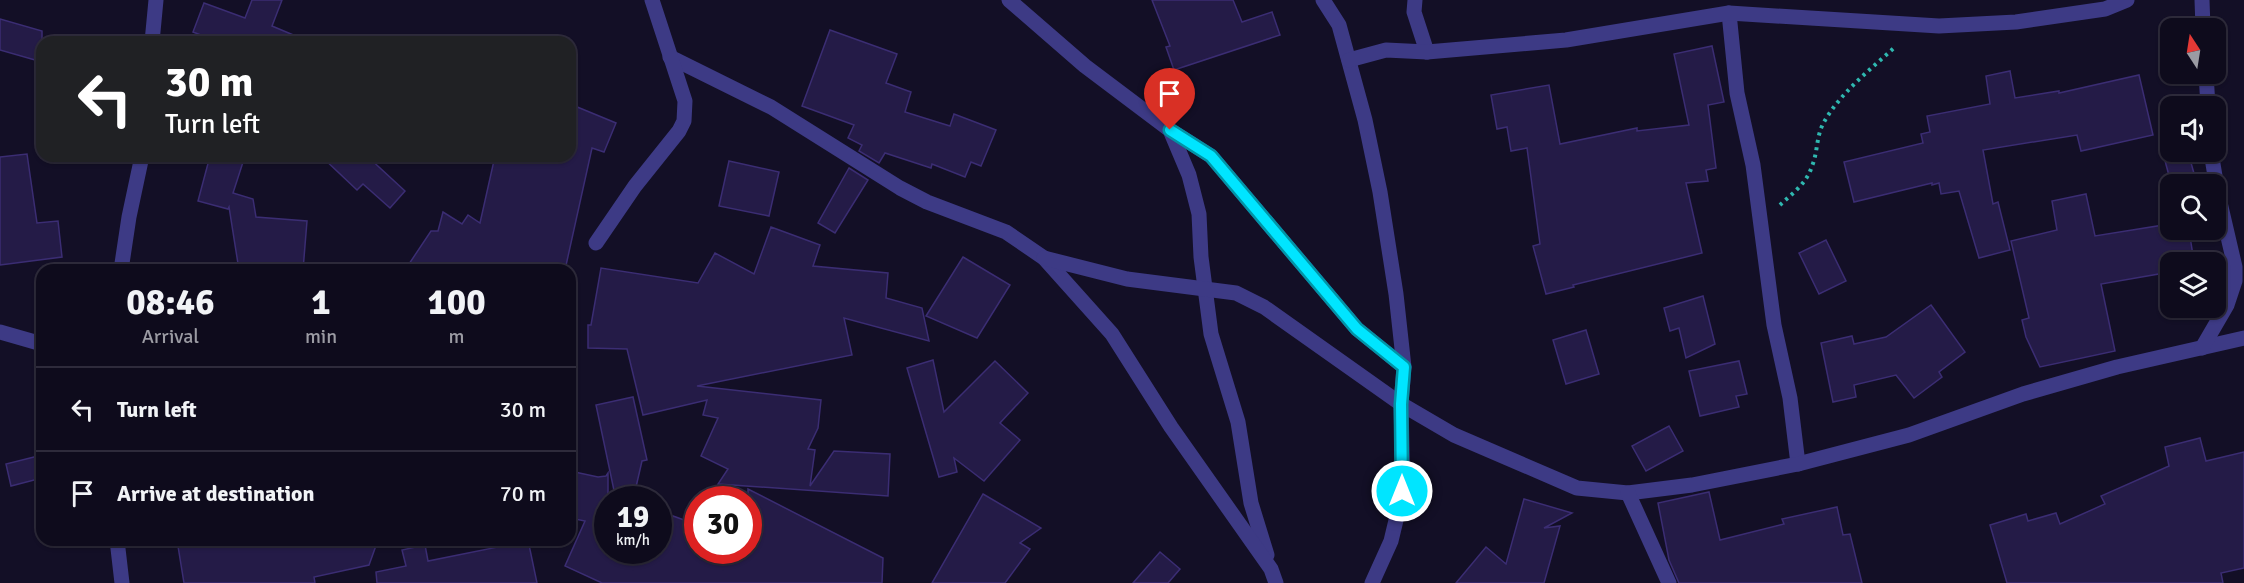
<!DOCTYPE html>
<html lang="en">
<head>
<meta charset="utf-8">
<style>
	:root { --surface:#0e0b1c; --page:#171425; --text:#f1f3f6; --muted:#9b9ba3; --line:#2e2b3b }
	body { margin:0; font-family:Signika,sans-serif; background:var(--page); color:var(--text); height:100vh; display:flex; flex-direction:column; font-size:22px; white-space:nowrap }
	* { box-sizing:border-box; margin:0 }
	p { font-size:20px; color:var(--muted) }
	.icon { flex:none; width:33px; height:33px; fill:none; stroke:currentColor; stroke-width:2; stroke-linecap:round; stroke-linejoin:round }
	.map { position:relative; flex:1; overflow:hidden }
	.details { position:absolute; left:36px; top:264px; width:540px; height:282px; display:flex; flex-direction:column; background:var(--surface); border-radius:18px; box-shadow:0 2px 4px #0004,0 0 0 2px var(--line) }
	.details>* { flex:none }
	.guide { position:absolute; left:36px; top:36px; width:540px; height:126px; border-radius:18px; box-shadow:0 2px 4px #0004,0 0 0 2px var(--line); background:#202124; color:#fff; overflow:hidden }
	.needle { width:39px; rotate:348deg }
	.controls { position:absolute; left:2160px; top:18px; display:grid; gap:12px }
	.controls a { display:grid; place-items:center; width:66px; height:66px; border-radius:12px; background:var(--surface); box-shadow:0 2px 4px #0004,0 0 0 2px var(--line); font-size:30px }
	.speed { position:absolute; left:594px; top:486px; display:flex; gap:12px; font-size:30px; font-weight:700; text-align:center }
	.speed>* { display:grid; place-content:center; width:78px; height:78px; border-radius:50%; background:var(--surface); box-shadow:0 2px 4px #0004,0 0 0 2px var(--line); line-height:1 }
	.speed small { font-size:15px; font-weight:400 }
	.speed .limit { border:9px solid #d22; background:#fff; color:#111 }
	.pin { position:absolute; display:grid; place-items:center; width:51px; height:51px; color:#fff; margin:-62px -26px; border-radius:50% 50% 50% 0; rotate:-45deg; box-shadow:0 0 6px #0007 }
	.pin .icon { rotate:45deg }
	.me { position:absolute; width:66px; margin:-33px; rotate:0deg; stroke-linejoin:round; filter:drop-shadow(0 0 4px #0008) }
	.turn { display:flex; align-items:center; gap:21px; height:126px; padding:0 30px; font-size:27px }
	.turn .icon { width:78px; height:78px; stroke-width:2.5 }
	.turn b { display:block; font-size:42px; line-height:51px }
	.eta { display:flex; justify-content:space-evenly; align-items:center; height:102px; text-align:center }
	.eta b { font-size:36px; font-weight:700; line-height:42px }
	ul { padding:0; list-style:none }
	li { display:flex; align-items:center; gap:18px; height:84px; padding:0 30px; border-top:2px solid var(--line) }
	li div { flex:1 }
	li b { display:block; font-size:22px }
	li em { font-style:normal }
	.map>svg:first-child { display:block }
	.building { fill:#241b47; stroke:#3b2d73; stroke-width:1.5 }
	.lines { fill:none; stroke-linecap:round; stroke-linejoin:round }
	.path { stroke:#2fb8b0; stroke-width:4; stroke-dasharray:3 4.5; stroke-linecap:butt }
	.minor { stroke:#3d3a85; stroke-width:15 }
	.route-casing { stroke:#0095a6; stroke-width:15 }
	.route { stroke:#00e5ff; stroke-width:10 }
</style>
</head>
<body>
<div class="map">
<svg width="2244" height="583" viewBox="0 0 2244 583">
	<rect width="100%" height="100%" fill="#130f26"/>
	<g class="building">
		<polygon points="252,0 282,0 272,26 303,39 303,42 219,42 193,32 204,3 245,18"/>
		<polygon points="1152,0 1233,0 1242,22 1272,12 1280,35 1174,70 1166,47 1170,46"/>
		<polygon points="0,19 42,31 42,62 0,50"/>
		<polygon points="830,30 897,54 886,83 911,92 905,112 950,126 954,114 996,130 981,166 971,162 965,177 932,164 931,168 885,153 879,163 859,151 862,145 848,138 854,125 802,106"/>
		<polygon points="1712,46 1724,102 1708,105 1716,168 1706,170 1708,181 1686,183 1702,253 1573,285 1574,287 1546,294 1533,246 1540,244 1527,148 1511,151 1507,127 1497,129 1491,95 1549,85 1560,144 1637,128 1637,131 1689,125 1674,54"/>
		<polygon points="2010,71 2015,98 2059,91 2059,93 2139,75 2153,135 2081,151 2077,135 1983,150 1993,204 1998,202 2010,250 1979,258 1959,191 1941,194 1939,183 1932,185 1932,183 1854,202 1844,162 1923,143 1921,134 1930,132 1927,116 1990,104 1986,76"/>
		<polygon points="570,104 616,123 604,152 592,148 565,270 405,270 431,231 438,231 443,212 462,224 468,215 480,223 495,156 570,156"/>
		<polygon points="2188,152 2195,177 2171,183 2164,157"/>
		<polygon points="27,154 37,223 58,221 62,257 0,265 0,157"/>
		<polygon points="210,156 245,156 233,193 253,199 256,217 307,221 303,270 239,270 229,207 228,209 198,201"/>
		<polygon points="321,156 367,156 405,191 390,208 363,184 357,190"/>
		<polygon points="729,161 779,172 769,216 719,206"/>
		<polygon points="849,168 868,180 835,233 818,223"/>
		<polygon points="2086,194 2095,236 2170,224 2170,230 2189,230 2194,262 2170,262 2170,272 2101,284 2115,351 2040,367 2026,337 2022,320 2029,318 2011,241 2057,230 2052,201"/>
		<polygon points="771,227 820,245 813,266 888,273 886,298 922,308 929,341 844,318 852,355 697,386 821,400 818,428 808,449 815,450 810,486 834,451 890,454 888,496 718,484 728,469 701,456 718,418 703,415 707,400 643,415 627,349 588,348 588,325 591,325 601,268 698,283 715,253 754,274"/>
		<polygon points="1826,240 1846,281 1819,294 1799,253"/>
		<polygon points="963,257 1010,285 977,338 926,316"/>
		<polygon points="1703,296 1715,344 1686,358 1679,328 1670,331 1664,308"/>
		<polygon points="1931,305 1965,352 1939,372 1942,377 1914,398 1896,375 1854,385 1856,397 1833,402 1821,343 1852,336 1854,344 1886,337"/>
		<polygon points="1586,330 1599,374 1566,384 1553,340"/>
		<polygon points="933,360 944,412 995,361 1028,393 1000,423 1020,440 984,481 954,458 957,472 939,477 907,368"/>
		<polygon points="1739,361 1747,394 1736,396 1739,407 1700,416 1689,371"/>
		<polygon points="633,397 647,460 642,461 633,500 616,500 596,405"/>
		<polygon points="1669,426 1683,451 1646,471 1632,446"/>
		<polygon points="2200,438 2206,461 2244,452 2244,568 2221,573 2223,583 2007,583 1990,525 2026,514 2028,521 2056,513 2060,524 2105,504 2101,496 2169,466 2165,447"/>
		<polygon points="42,455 42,478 11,486 6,464"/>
		<polygon points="570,471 598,477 606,476 608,473 608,550 658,550 673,516 698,525 698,550 748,550 748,489 883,558 882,583 602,583 565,566 585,521 570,518"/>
		<polygon points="1709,492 1720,540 1784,524 1782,519 1837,507 1843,535 1850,534 1862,583 1679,583 1669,560 1658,503"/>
		<polygon points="983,494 1041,528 1020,543 1030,549 1005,583 932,583"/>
		<polygon points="1524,499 1572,513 1544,528 1560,526 1544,583 1456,583 1486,547 1506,564"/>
		<polygon points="177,540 378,540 369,565 314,577 315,583 184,583"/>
		<polygon points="502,540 528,540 537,583 377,583 376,572 406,566 402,550 425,545 428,561 503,546"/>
		<polygon points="1160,552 1180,569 1168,583 1133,583"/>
	</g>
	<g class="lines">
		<path class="path" d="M 1780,205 C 1792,194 1807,183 1812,166 C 1818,152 1816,136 1824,122 C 1841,92 1871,69 1896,46"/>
		<g class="minor">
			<polyline points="1009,0 1085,66 1170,130 1189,175 1199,214 1201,257 1211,334 1238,422 1251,503 1267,555"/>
			<polyline points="1323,0 1339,25 1365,120 1380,192 1396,294 1404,367 1401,404 1403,491 1391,541 1372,583"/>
			<polyline points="1415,0 1414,12 1427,52"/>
			<polyline points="2202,0 2203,28"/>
			<polyline points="1729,13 1737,93 1753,165 1774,325 1790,398 1798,464"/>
			<polyline points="152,42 156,0"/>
			<polyline points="670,57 771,107 900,188 927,202 1006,232 1044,258 1112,334 1171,427 1271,569 1276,583"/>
			<polyline points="1349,60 1386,50 1427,52 1566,40 1729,13 1939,26 2016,22 2105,9 2127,0"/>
			<polyline points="2206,74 2208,106"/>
			<polyline points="1170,130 1211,156 1357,329 1404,367"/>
			<polyline points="596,243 635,186 679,131 684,121 685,101 652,0"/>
			<polyline points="1044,258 1127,279 1236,293 1264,307 1401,404 1454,435 1577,488 1628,493 1692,485 1798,464 1909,435 2023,394 2117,367 2244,338"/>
			<polyline points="121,270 129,217 142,156"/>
			<polyline points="0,332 42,344"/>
			<polyline points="2202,348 2227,305 2235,281 2235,267 2218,194 2211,152"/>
			<polyline points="1628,493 1669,583"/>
			<polyline points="117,540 122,583"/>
		</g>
	</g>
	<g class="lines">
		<g class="route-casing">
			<polyline id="route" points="1170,130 1211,156 1357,329 1404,367 1401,404 1402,491"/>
		</g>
		<use href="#route" class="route"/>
	</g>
</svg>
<div class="controls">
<a><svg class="needle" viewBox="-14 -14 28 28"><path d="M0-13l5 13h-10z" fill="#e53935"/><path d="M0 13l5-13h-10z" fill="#9b9ba3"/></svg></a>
<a><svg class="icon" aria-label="sound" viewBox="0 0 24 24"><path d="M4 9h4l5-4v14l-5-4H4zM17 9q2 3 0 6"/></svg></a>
<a><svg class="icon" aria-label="search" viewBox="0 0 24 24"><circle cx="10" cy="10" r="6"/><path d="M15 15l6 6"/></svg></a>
<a><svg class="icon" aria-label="layers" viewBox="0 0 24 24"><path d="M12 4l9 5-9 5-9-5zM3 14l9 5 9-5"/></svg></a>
</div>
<div class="speed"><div>19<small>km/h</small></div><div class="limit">30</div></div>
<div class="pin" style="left:1170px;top:130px;background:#d93025"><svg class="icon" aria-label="arrive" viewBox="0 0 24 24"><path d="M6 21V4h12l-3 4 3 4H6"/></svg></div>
<svg class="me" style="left:1402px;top:491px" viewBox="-20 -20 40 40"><circle r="17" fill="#00e5ff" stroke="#fff" stroke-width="3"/><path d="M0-11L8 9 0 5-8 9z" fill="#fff"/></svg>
<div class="guide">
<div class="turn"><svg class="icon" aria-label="left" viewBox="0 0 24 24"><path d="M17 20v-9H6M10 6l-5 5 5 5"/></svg><div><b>30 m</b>Turn left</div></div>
</div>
<section class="details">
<div class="eta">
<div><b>08:46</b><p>Arrival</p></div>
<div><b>1</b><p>min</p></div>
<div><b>100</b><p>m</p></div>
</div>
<ul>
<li><svg class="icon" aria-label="left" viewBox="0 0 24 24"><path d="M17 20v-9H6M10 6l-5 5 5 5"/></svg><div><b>Turn left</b></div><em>30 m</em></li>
<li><svg class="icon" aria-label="arrive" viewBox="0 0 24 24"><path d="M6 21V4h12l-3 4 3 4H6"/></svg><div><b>Arrive at destination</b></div><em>70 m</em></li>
</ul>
</section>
</div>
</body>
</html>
